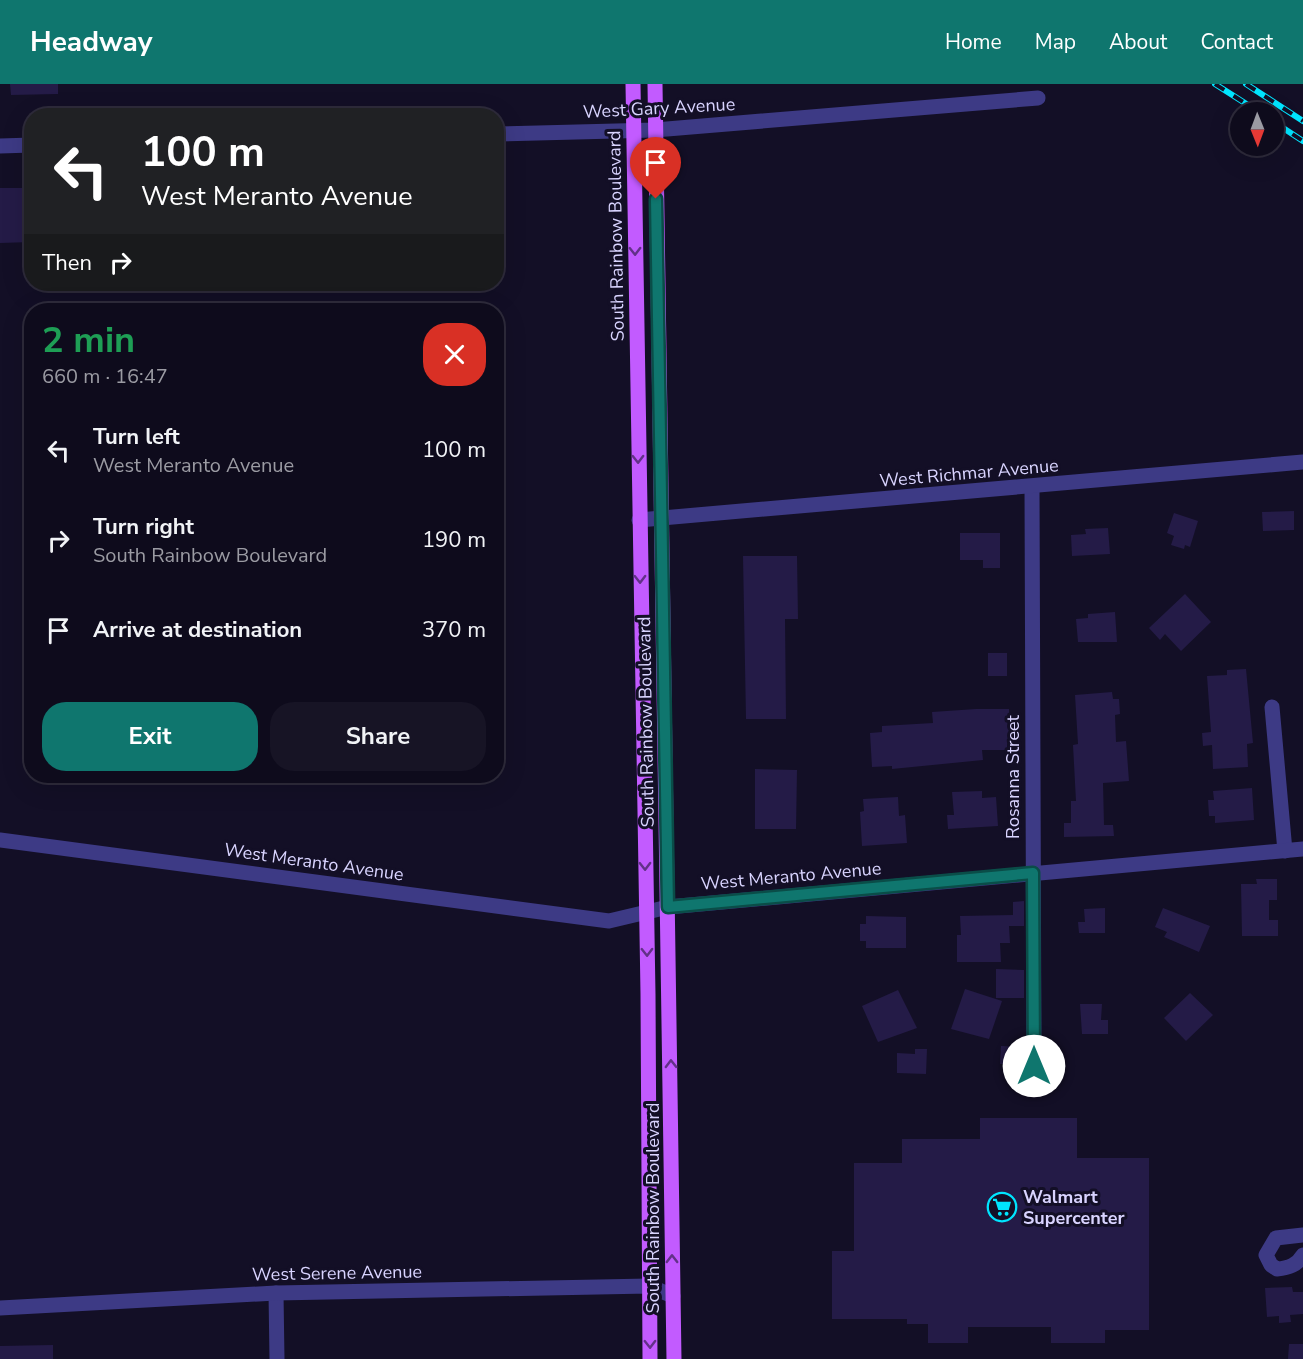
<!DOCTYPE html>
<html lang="en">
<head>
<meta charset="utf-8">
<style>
	:root { --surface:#0e0b1c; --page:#171425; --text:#f1f3f6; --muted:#9b9ba3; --line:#2e2b3b; --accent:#0f766e }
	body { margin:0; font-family:"Nunito Sans",sans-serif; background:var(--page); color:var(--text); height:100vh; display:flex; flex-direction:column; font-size:22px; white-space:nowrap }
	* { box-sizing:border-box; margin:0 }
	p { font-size:20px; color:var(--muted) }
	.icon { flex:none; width:33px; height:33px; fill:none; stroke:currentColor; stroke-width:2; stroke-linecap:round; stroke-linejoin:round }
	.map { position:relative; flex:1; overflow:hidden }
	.sheet { position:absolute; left:24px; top:219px; width:480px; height:480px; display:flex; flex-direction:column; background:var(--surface); border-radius:24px; box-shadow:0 6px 24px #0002,0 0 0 2px var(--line) }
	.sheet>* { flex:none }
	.banner { position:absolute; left:24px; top:24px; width:480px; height:183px; border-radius:24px; box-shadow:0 6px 24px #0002,0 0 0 2px var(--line); background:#202124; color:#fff; overflow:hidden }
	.needle { width:39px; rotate:179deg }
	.controls { position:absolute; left:1230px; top:18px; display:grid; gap:12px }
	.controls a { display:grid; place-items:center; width:54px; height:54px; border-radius:50%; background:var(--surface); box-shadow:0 6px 24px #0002,0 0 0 2px var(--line); font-size:30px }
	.pin { position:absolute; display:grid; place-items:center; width:51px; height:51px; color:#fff; margin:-62px -26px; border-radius:50% 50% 50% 0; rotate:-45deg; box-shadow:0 0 6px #0007 }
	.pin .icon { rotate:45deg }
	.me { position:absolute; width:66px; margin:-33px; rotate:0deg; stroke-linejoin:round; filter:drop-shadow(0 0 4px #0008) }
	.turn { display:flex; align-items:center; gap:21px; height:126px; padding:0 18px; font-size:27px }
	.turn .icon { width:78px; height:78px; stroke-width:2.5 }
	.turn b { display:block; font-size:42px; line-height:51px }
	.then { display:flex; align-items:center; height:57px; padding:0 18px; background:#0003; gap:12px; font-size:22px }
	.round { display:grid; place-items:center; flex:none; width:63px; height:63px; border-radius:24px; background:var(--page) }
	.summary { display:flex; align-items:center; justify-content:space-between; height:102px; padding:0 18px }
	h1 { font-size:36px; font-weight:700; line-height:45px; color:#1e9e55 }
	.cta { display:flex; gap:12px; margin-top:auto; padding:12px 18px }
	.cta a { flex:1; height:69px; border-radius:24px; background:var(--accent); color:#fff; font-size:24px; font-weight:700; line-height:69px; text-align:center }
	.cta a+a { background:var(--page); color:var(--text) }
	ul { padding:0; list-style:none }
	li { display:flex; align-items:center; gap:18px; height:90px; padding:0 18px }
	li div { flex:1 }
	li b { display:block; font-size:22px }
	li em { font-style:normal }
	header { display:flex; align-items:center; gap:36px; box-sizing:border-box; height:84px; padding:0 30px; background:var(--accent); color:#fff }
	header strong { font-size:28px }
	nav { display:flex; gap:33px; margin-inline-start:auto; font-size:21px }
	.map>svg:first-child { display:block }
	.building { fill:#241b47 }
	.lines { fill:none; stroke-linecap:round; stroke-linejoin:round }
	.street { stroke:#3d3a85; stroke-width:15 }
	.primary { stroke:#c25bff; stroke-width:15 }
	.rail-casing { stroke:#00e5ff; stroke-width:6 }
	.rail { stroke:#130f26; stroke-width:4; stroke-dasharray:11; stroke-linecap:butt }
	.oneway { stroke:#623188 }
	.route-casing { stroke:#0a4d48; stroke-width:15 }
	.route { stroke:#0f766e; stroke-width:10 }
	.labels { text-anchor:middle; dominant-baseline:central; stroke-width:6; stroke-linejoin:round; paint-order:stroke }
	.street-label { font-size:18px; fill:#d9d4ff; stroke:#130f26 }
	.poi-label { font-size:18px; font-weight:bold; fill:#d9d4ff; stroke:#130f26; text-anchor:start }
</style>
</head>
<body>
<header>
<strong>Headway</strong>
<nav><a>Home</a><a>Map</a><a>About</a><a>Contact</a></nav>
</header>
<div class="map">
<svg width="1303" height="1275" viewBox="0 0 1303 1275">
	<rect width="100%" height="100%" fill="#130f26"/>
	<g class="building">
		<polygon points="10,0 58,0 58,10 11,11"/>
		<polygon points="0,104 32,104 32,158 0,159"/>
		<polygon points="1294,427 1294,446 1263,447 1262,428"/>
		<polygon points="1174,429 1198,437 1190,463 1185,461 1184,465 1171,461 1174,452 1167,449"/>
		<polygon points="1108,444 1110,470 1072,472 1071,451 1086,450 1085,445"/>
		<polygon points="960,449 1000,449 1000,484 983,484 983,476 960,476"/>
		<polygon points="743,472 797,472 798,535 785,535 786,635 746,635"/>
		<polygon points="1185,510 1211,538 1181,567 1165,550 1160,556 1149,544"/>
		<polygon points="1115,528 1117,558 1078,558 1076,535 1088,534 1088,530"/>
		<rect x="988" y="569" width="19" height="23"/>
		<polygon points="1246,585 1253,659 1247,660 1248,683 1213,685 1212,661 1203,662 1202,649 1211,648 1207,592 1227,591 1227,586"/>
		<polygon points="1112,608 1113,615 1119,615 1120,630 1115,631 1116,658 1126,657 1129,697 1103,699 1104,741 1113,741 1114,752 1064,753 1064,739 1071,739 1071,717 1076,717 1073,661 1078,660 1075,611"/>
		<polygon points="976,625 1009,625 1009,666 982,666 983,676 892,685 892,682 872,683 870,649 882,648 882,642 933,639 932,628"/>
		<polygon points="755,685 797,686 796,745 755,745"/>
		<polygon points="1252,704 1254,736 1215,739 1215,732 1209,732 1208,716 1214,716 1213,707"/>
		<polygon points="982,707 982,714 996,713 998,742 948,745 947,731 954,731 952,708"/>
		<polygon points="898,713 899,732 905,731 907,759 862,762 860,728 864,727 863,715"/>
		<polygon points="1256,795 1277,795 1277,816 1269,816 1269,836 1278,836 1278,852 1242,852 1241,800 1257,800"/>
		<polygon points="1024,817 1024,842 1009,842 1010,859 1000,859 1001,878 957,878 957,851 961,851 960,832 1013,831 1013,818"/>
		<polygon points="1105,824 1105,849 1079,849 1078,838 1085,838 1084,825"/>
		<polygon points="1163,824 1210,842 1199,868 1164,853 1167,848 1155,843"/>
		<polygon points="866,832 906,833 906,864 866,864 866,857 860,857 860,840 866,840"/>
		<polygon points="996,885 1024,886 1024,914 996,914"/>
		<polygon points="965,905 1002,917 989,955 951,945"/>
		<polygon points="898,906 917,944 878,958 862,922"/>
		<polygon points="1190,909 1213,931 1186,957 1164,934"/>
		<polygon points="1080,920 1102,920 1101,936 1108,936 1108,950 1082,950"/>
		<polygon points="1001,962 1023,963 1022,980 1000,980"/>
		<polygon points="915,965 927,965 926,990 897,989 897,969 915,970"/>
		<polygon points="980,1034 1077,1034 1077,1074 1149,1074 1149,1246 1105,1246 1105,1259 1051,1259 1051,1243 968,1243 968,1259 928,1259 928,1240 907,1240 907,1235 832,1235 832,1167 854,1167 854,1079 902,1079 902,1055 980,1055"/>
		<polygon points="1292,1203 1293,1208 1303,1208 1303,1230 1290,1231 1291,1238 1279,1239 1279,1232 1267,1233 1265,1204"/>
		<polygon points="1289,1260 1303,1260 1303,1275 1288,1275"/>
		<polygon points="53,1261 53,1275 0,1275 0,1262"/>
	</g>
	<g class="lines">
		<g class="street">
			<polyline points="496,50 655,46 1038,14"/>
			<polyline points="0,62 32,61"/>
			<polyline points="1032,403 1034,982"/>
			<polyline points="639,436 1303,378"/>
			<polyline points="1272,623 1285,767"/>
			<polyline points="0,756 609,837 668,823 1303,765"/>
			<path d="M 1303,1151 L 1276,1154 L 1266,1171 L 1271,1181 L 1277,1185 C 1289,1184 1297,1181 1303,1171"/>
			<polyline points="276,1209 277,1275"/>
			<polyline points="0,1224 276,1209 649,1202 673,1212"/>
		</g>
		<g class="primary">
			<polyline points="633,0 648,910 650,1275"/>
			<polyline points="655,0 674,1275"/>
		</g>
		<g class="rail-casing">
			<g id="rail">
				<polyline points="1215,0 1259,28"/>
				<polyline points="1246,0 1303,37"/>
				<polyline points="1274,38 1303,57"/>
			</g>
		</g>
		<use href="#rail" class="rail"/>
	</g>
	<defs><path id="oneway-chevron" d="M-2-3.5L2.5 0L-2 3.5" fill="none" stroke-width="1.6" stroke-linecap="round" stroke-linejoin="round" transform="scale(1.5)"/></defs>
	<g class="oneway">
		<use href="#oneway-chevron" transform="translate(635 167) rotate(89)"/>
		<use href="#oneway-chevron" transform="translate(638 375) rotate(89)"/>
		<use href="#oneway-chevron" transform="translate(640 495) rotate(89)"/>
		<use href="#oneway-chevron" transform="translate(645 782) rotate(89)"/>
		<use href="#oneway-chevron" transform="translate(647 868) rotate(89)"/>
		<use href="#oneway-chevron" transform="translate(671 980) rotate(-91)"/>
		<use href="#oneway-chevron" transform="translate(672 1175) rotate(-90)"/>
		<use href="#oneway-chevron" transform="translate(650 1260) rotate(89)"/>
	</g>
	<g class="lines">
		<g class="route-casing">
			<polyline id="route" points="656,115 668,823 1033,789 1034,982"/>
		</g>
		<use href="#route" class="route"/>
	</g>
	<defs>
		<g id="supermarket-ring" transform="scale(1.5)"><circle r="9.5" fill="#130f26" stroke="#00e5ff" stroke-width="1.5"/><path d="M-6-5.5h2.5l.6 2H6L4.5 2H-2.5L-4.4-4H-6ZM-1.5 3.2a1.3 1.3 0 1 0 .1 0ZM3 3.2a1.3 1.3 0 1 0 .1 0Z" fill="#00e5ff"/></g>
	</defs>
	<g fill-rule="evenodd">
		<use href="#supermarket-ring" x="1002" y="1123"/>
	</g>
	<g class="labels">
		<g class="street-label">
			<text transform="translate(659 24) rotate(-3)">West Gary Avenue</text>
			<text transform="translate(616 152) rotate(-91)">South Rainbow Boulevard</text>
			<text transform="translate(969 389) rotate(-5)">West Richmar Avenue</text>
			<text transform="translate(646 638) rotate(-91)">South Rainbow Boulevard</text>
			<text transform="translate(1013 693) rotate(-90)">Rosanna Street</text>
			<text transform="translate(314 778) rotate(8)">West Meranto Avenue</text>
			<text transform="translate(791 792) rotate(-5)">West Meranto Avenue</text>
			<text transform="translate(653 1124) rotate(-90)">South Rainbow Boulevard</text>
			<text transform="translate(337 1189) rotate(-1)">West Serene Avenue</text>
		</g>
		<g class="poi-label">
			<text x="1023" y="1113">Walmart<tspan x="1023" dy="21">Supercenter</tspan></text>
		</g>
	</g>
</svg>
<div class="controls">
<a><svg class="needle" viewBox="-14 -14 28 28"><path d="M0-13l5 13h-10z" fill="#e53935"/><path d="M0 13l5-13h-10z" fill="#9b9ba3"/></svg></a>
</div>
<div class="pin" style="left:656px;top:115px;background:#d93025"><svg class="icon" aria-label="arrive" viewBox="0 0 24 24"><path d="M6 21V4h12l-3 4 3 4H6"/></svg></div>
<svg class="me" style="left:1034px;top:982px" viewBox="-20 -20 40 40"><circle r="19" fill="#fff"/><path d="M0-13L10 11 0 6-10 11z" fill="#0f766e"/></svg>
<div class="banner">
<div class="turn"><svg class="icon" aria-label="left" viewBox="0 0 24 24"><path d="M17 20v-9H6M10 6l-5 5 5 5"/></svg><div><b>100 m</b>West Meranto Avenue</div></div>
<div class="then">Then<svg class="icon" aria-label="right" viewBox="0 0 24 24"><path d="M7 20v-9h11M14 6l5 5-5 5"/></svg></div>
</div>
<section class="sheet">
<div class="summary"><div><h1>2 min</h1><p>660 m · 16:47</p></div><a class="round" style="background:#d93025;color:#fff"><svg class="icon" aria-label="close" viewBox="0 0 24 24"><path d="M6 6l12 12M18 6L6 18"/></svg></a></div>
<ul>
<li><svg class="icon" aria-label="left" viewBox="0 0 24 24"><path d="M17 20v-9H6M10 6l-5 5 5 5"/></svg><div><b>Turn left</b><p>West Meranto Avenue</p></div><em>100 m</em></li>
<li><svg class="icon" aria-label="right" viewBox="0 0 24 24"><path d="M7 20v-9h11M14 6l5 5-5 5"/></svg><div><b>Turn right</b><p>South Rainbow Boulevard</p></div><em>190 m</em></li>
<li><svg class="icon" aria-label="arrive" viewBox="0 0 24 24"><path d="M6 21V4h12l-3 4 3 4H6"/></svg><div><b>Arrive at destination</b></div><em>370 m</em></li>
</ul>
<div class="cta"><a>Exit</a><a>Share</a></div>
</section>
</div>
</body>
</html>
